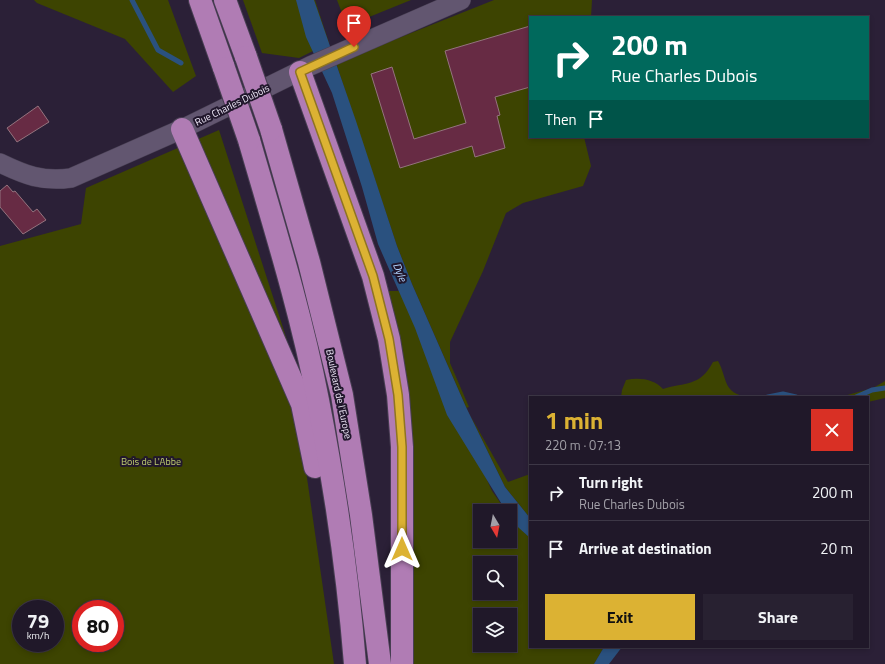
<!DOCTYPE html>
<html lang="en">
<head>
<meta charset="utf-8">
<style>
	:root { --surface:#201829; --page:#282131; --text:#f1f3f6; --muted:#a2a0a8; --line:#3d3746; --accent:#dcb233 }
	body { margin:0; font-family:"Titillium Web",sans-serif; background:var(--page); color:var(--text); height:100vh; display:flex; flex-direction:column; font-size:15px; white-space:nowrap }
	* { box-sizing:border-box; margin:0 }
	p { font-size:13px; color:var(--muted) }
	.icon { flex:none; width:22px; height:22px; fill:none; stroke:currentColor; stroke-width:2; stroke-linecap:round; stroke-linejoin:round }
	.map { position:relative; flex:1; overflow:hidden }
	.panel { position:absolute; left:529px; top:396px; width:340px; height:252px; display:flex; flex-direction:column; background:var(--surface); border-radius:0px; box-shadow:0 2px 6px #0003,0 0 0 1px var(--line) }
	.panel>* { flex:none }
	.top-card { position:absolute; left:529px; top:16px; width:340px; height:122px; border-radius:0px; box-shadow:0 2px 6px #0003,0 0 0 1px var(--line); background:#00695c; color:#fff; overflow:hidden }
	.needle { width:26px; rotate:170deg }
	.buttons { position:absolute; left:473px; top:504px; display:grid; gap:8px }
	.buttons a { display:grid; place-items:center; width:44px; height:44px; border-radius:0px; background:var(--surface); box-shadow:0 2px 6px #0003,0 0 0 1px var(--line); font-size:20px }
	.speed { position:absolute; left:12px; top:600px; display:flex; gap:8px; font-size:20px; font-weight:700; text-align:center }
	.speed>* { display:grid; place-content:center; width:52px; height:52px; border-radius:50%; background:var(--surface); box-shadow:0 2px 6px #0003,0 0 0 1px var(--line); line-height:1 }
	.speed small { font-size:10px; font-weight:400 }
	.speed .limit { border:6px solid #d22; background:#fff; color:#111 }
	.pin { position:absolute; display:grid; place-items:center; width:34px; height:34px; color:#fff; margin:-41px -17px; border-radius:50% 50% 50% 0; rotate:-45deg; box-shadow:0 0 4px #0007 }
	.pin .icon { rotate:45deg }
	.me { position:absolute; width:44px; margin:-22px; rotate:0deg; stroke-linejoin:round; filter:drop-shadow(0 0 3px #0008) }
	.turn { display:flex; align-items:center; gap:14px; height:84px; padding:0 16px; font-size:18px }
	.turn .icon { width:52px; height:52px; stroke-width:2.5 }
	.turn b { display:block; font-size:28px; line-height:34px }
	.then { display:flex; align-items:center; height:38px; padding:0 16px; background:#0003; gap:8px; font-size:15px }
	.round { display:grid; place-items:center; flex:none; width:42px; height:42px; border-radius:0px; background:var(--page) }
	.headline { display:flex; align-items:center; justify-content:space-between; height:68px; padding:0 16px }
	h1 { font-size:24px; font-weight:700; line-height:30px; color:var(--accent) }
	.cta { display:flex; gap:8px; margin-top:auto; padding:8px 16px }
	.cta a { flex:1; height:46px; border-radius:0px; background:var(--accent); color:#111; font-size:16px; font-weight:700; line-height:46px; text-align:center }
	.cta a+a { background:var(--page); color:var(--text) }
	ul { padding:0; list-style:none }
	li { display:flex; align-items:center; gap:12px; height:56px; padding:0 16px; border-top:1px solid var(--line) }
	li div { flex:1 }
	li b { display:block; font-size:15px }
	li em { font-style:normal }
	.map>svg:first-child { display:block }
	.green { fill:#3d4401; fill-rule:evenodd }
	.water { fill:#2a517f }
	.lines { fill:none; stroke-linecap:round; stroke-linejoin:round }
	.stream { stroke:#2a517f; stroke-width:5 }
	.building { fill:#672b44; stroke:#94737e }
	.street-casing { stroke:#473e52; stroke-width:20 }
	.highway-casing { stroke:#473e52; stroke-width:24 }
	.street { stroke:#625670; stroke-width:19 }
	.highway { stroke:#b07cb4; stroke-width:22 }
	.highway-bridge-casing { stroke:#473e52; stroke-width:24; stroke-linecap:butt }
	.highway-bridge { stroke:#b07cb4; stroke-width:22 }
	.route-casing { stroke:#8f7421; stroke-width:10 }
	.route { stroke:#dcb233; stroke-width:7 }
	.labels { text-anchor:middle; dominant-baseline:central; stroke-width:4; stroke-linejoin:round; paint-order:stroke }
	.street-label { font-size:10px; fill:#ece5f5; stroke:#21172c }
	.park-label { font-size:10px; fill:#becc6f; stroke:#21172c }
	.water-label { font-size:11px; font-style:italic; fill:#afd2fd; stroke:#21172c }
</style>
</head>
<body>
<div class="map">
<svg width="885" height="664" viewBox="0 0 885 664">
	<rect width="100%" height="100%" fill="#2b2037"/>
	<g class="green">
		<polygon points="34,0 168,0 196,76 173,92 125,39 37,3"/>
		<polygon points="243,0 315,0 329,43 299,58 262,53"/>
		<polygon points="337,0 411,0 347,26"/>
		<polygon points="494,0 592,0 591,17 530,17 530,137 584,137 591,166 583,186 523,203 506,213 483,271 450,342 450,363 469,407 466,408 508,482 530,474 530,518 505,487 466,407 412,284 397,246 336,63"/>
		<path d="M 219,130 L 287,340 L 334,664 L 0,664 L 0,246 L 81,224 L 86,188 ZM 21,609 L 55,609 L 55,643 L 21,643 ZM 81,609 L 115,609 L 115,643 L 81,643 Z"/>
		<path d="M 385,291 L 402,291 L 492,491 L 506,511 L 480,511 L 480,541 L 510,541 L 510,517 L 530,538 L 530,647 L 604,647 L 594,664 L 408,664 ZM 480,563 L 510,563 L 510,593 L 480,593 ZM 480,615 L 510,615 L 510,645 L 480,645 Z"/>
		<path d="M 718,361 C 728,379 722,393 748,397 L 621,397 L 622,390 L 626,380 C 639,377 654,379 663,389 C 685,382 700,387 713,362 Z"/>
		<polygon points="885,381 885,398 868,402 868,397 840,397 873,388"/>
	</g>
	<g class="water">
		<path d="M 296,0 L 314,0 L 356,121 L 397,246 L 412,284 L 466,407 L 505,487 L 530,518 L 530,538 C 522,530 510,523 510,511 L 506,511 L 447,415 L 415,328 L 378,244 L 362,187 L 332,93 L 306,37 Z"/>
		<polygon points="604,647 622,647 609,664 594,664"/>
	</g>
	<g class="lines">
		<g class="stream">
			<polyline points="132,0 158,50 181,63"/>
			<polyline points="768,397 783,394 796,397"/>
			<polyline points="856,397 872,390 885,388"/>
		</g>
	</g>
	<g class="building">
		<polygon points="530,26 530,87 495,97 500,115 497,116 505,148 475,157 472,146 400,168 371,74 392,67 414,139 466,123 445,51"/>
		<polygon points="38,106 49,122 17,142 7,128"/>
		<polygon points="7,185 13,192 15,191 33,212 37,209 46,220 23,234 0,207 0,191"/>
	</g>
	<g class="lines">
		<g class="street-casing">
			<path id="street" d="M 0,163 C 25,175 42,182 71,178 L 182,129 L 310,66 L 461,0"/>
		</g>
		<g class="highway-casing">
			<g id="highway">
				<polyline points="200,0 224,68"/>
				<polyline points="225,0 246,57"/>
				<polyline points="300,72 373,276 389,339 398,395 402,447 402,664"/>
				<polyline points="182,129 302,404 315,467"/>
				<polyline points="271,129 309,262 342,395 361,515 380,664"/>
				<path d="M 249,140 C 274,226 301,312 318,400 C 335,487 348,576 355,664"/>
			</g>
		</g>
		<use href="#street" class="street"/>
		<use href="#highway" class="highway"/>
		<g class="highway-bridge-casing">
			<g id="highway-bridge">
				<polyline points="246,57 271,129"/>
				<polyline points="224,68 249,140"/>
			</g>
		</g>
		<use href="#highway-bridge" class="highway-bridge"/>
	</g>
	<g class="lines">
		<g class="route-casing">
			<polyline id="route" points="354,47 300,72 373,276 389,339 398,395 402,447 402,549"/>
		</g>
		<use href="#route" class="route"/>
	</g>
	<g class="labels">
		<g class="street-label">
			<text transform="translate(232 105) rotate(-26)">Rue Charles Dubois</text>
			<text transform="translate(339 394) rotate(78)">Boulevard de l'Europe</text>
		</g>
		<g class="park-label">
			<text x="151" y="461">Bois de L'Abbe</text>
		</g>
		<g class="water-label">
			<text transform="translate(400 272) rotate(68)">Dyle</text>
		</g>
	</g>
</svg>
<div class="buttons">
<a><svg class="needle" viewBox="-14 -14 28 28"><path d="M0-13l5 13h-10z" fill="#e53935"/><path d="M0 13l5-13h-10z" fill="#a2a0a8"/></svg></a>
<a><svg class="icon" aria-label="search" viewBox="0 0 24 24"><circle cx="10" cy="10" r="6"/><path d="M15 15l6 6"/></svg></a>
<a><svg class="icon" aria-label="layers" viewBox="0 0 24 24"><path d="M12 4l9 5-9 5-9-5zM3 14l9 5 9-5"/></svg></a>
</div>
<div class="speed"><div>79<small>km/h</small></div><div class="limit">80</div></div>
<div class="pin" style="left:354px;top:47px;background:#d93025"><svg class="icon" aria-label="arrive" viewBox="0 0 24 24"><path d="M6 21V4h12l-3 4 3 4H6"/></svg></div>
<svg class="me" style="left:402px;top:549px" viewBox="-20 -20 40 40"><path d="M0-17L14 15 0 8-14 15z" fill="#dcb233" stroke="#fff" stroke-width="4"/></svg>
<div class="top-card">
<div class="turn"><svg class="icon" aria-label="right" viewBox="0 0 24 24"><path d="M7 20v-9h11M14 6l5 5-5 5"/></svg><div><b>200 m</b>Rue Charles Dubois</div></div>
<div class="then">Then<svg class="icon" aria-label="arrive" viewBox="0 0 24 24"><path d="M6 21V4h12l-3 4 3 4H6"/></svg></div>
</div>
<section class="panel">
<div class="headline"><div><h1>1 min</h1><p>220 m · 07:13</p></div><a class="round" style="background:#d93025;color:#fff"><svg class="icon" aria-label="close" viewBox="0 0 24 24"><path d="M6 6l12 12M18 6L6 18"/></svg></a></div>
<ul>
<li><svg class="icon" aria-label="right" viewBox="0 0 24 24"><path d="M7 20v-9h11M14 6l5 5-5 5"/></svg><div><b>Turn right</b><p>Rue Charles Dubois</p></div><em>200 m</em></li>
<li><svg class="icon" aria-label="arrive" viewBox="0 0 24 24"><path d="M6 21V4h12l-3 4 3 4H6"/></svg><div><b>Arrive at destination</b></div><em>20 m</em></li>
</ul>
<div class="cta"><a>Exit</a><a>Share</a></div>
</section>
</div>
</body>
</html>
